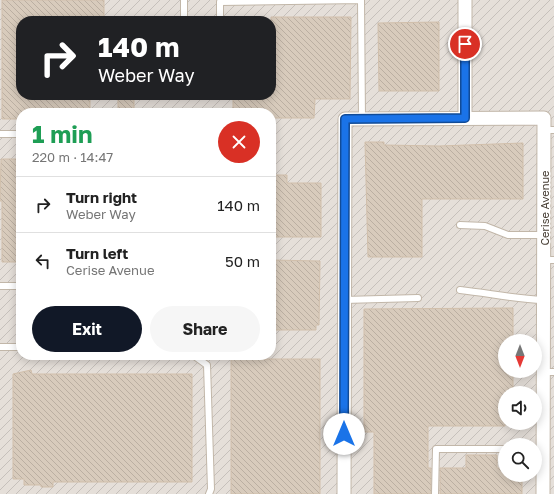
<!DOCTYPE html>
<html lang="en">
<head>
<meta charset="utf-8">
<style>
	:root { --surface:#fff; --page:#f6f6f6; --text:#222; --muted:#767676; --line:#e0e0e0; --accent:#111827 }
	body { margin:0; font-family:"Golos Text",sans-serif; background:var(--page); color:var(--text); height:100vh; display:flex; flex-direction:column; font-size:15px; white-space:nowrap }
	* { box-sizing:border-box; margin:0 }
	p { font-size:13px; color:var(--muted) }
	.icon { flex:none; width:22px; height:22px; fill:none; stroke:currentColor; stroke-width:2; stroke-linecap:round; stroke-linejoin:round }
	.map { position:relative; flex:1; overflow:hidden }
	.panel { position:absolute; left:16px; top:108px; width:260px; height:252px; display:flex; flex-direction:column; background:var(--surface); border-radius:16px; box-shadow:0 2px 10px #0003 }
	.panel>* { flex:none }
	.hud { position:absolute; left:16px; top:16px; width:260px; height:84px; border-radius:16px; box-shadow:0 2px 10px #0003; background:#202124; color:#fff; overflow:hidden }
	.needle { width:26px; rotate:180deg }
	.controls { position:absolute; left:498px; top:334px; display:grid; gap:8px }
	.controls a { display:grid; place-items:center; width:44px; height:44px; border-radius:50%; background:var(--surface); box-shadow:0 2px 10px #0003; font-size:20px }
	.pin { position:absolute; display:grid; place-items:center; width:34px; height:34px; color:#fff; margin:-17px; border:2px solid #fff; border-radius:50%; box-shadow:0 1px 4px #0007 }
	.me { position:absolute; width:44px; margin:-22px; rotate:0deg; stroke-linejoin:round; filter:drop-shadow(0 0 3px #0008) }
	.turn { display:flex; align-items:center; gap:14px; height:84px; padding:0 16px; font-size:18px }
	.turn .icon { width:52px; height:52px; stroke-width:2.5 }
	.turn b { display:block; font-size:28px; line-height:34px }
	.round { display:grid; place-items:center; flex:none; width:42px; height:42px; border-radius:21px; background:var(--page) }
	.summary { display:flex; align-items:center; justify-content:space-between; height:68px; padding:0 16px }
	h1 { font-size:24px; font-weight:700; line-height:30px; color:#1e9e55 }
	.button { display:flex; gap:8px; margin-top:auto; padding:8px 16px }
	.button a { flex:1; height:46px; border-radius:24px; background:var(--accent); color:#fff; font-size:16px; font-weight:700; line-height:46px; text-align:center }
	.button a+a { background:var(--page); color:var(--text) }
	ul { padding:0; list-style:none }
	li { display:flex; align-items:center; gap:12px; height:56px; padding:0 16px; border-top:1px solid var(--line) }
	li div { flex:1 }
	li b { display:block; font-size:15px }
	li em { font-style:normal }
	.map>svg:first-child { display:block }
	.industrial { fill:url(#industrial-furrows); fill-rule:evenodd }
	.building { fill:url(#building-back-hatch); stroke:#d1bfab }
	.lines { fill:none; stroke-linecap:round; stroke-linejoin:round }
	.service-casing { stroke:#c2b7a9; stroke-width:8 }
	.minor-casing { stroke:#c2b7a9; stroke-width:15 }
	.service { stroke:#fff; stroke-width:6 }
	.minor { stroke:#fff; stroke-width:13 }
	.route-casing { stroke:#114b97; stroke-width:10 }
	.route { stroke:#1a73e8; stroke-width:7 }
	.labels { text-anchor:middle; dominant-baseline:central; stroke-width:3; stroke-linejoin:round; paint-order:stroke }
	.street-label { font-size:11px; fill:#463d33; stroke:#fff }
</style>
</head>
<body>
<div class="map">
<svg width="554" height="494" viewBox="0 0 554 494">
	<defs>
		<pattern id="industrial-furrows" width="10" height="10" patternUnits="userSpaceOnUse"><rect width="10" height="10" fill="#e5dfd9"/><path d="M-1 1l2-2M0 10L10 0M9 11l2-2" fill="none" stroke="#c6c0bb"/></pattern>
		<pattern id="building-back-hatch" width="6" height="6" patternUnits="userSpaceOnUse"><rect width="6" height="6" fill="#d8cbbc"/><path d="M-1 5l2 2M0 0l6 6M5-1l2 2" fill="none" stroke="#bbafa2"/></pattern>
	</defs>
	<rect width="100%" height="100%" fill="#f3ede4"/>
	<path class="industrial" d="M 0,0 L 554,0 L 554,494 L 0,494 ZM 21,21 L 271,21 L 271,95 L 21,95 ZM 21,113 L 271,113 L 271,355 L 21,355 ZM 505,341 L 535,341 L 535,371 L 505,371 ZM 505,393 L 535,393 L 535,423 L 505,423 ZM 505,445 L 535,445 L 535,475 L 505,475 Z"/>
	<g class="building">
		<polygon points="2,0 104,0 104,21 21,21 21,95 90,95 90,113 21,113 21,119 2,119"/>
		<polygon points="271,17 351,17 350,99 315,99 314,118 271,118 271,113 233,113 233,95 271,95"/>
		<polygon points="439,22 439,91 379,91 378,23"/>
		<rect x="118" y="95" width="16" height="14"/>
		<polygon points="365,142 384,142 384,145 439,146 523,143 523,199 422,199 422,257 368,257"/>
		<polygon points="1,159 21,159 21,262 2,262 2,201 0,201"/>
		<polygon points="271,175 287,175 287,183 321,183 321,237 271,237"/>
		<polygon points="271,260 320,261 319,325 316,325 316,330 271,330"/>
		<polygon points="513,308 513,341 505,341 505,371 513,371 513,393 505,393 505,426 428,426 428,468 431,468 431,494 374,494 374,432 365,432 364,428 364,309"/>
		<rect x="231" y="359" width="89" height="135"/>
		<polygon points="31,370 32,374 192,374 192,482 53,482 53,487 41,487 41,485 24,485 24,479 13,479 13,374"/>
		<polygon points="466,455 497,455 497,468 505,468 505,475 522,475 522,494 440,494 440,468 466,468"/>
	</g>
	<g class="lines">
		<g class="service-casing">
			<g id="service">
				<polyline points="184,0 184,21"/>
				<polyline points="220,21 220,2 361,0 362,119"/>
				<polyline points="544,130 554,130"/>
				<polyline points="0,134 21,134"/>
				<polyline points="460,225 485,226 508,235 544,235"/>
				<polyline points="544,260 554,260"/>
				<polyline points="0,286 21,286"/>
				<path d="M 460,290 C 488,293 515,299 543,300"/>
				<polyline points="344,300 418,298"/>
				<polyline points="0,347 21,347"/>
				<polyline points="193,355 207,365 211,489 209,494"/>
				<polyline points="543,372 554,372"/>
				<polyline points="435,494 436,449 505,449"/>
			</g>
		</g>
		<g class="minor-casing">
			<g id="minor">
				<polyline points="465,0 465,118"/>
				<polyline points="344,494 345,119 544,118 543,494"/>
			</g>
		</g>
		<use href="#service" class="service"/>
		<use href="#minor" class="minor"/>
	</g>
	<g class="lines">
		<g class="route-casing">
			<polyline id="route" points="344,434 345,119 465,118 465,44"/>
		</g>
		<use href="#route" class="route"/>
	</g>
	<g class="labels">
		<g class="street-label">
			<text transform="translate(544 208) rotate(-90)">Cerise Avenue</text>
		</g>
	</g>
</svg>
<div class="controls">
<a><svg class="needle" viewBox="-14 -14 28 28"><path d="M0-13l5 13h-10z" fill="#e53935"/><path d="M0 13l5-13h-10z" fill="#767676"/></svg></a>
<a><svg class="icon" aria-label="sound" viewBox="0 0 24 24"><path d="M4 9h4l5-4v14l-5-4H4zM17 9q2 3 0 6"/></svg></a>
<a><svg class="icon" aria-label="search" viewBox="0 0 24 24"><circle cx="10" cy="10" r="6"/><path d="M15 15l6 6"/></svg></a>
</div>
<div class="pin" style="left:465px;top:44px;background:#d93025"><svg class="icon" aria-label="arrive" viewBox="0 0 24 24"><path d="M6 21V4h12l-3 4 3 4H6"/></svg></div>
<svg class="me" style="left:344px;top:434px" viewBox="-20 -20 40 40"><circle r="19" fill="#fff"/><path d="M0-13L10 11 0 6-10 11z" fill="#1a73e8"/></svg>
<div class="hud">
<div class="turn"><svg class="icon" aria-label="right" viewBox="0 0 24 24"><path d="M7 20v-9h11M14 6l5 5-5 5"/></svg><div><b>140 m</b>Weber Way</div></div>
</div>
<section class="panel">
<div class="summary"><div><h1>1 min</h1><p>220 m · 14:47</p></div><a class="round" style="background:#d93025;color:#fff"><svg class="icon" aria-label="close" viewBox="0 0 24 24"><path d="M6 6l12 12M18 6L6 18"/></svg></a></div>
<ul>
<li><svg class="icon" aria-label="right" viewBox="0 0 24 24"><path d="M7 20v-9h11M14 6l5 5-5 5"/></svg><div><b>Turn right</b><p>Weber Way</p></div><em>140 m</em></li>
<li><svg class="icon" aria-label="left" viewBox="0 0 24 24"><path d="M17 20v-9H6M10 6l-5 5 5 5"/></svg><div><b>Turn left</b><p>Cerise Avenue</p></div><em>50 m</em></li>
</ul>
<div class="button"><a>Exit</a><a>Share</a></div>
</section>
</div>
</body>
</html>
